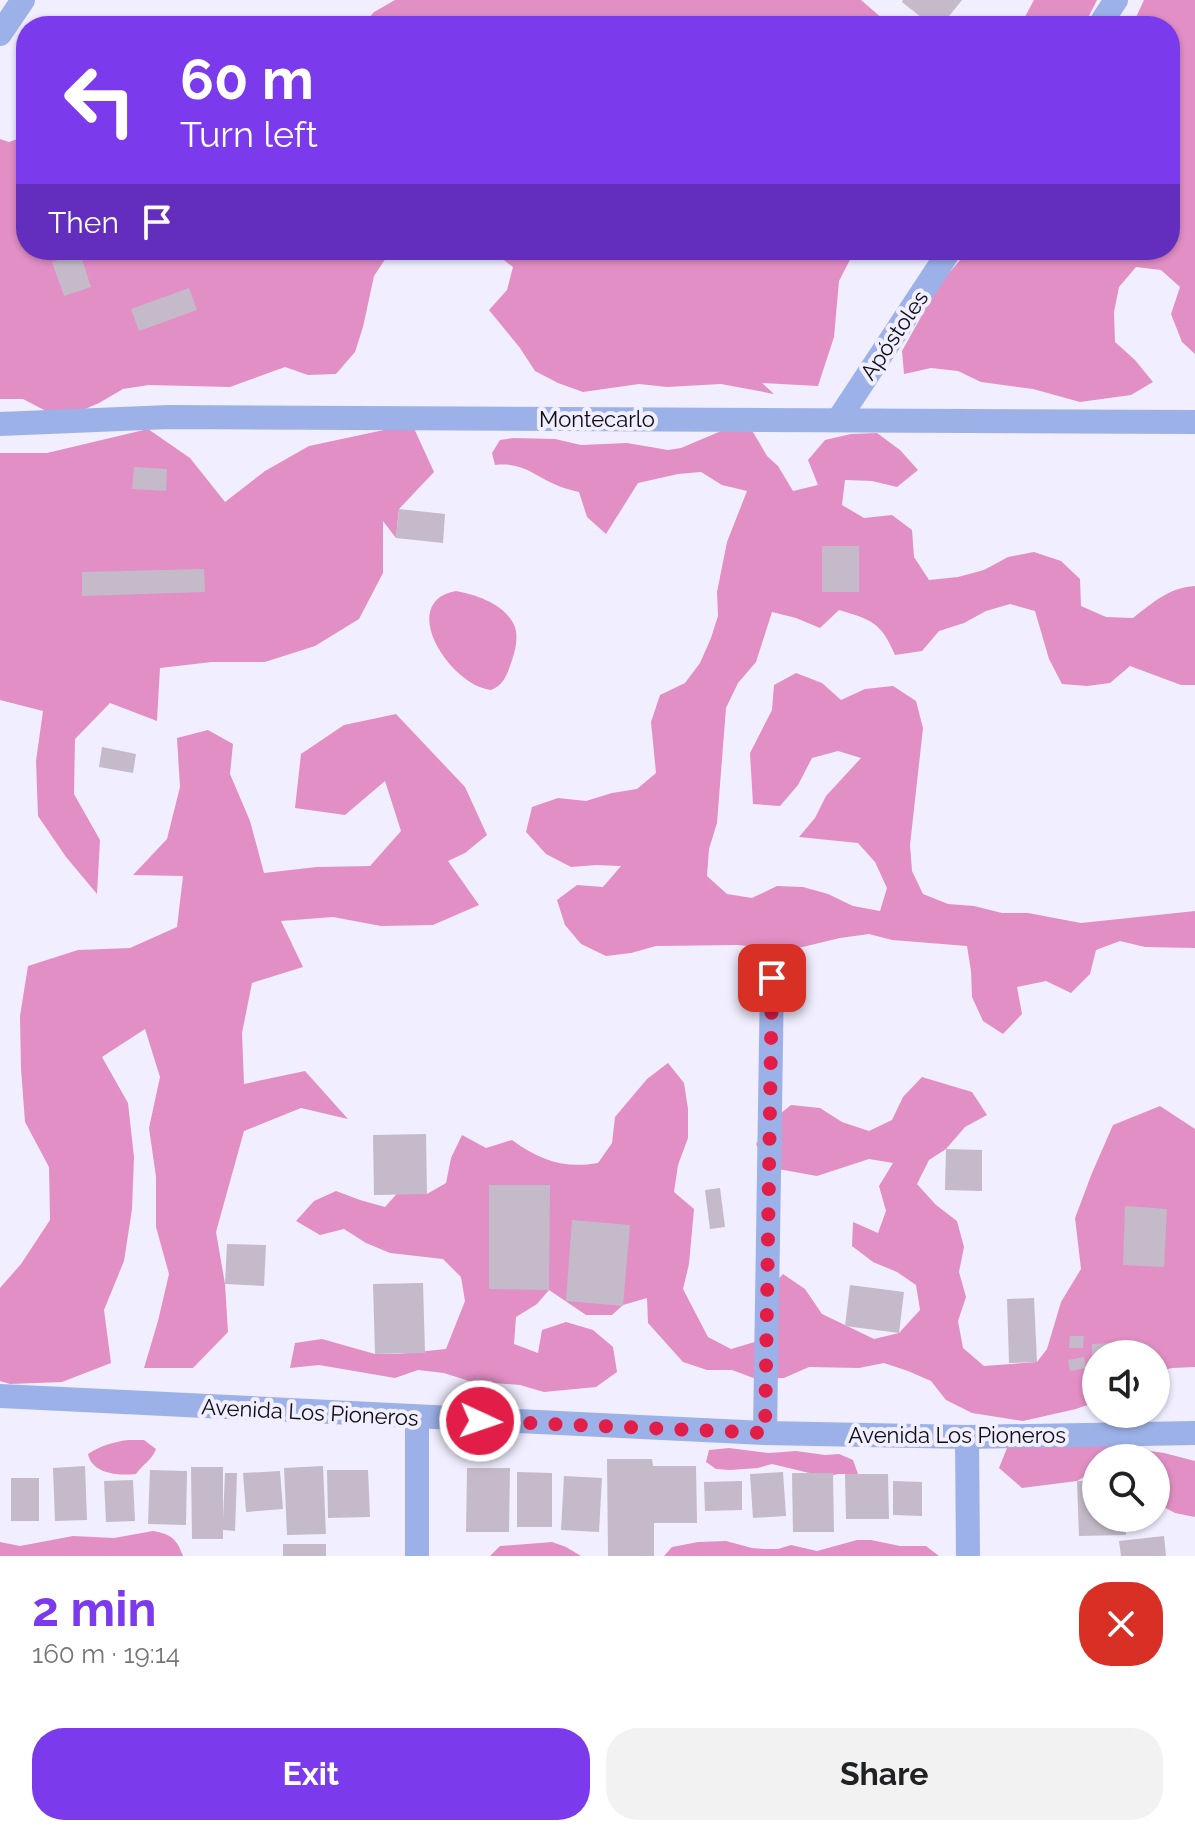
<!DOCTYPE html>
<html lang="en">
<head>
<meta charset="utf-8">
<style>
	:root { --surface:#fff; --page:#f2f2f2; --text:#202124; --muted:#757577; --accent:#7c3aed }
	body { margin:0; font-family:Raleway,sans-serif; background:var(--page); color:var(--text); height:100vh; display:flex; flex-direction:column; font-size:30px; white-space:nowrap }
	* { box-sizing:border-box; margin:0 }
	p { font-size:26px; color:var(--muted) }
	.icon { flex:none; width:44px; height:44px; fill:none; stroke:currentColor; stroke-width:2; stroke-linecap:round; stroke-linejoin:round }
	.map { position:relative; height:1556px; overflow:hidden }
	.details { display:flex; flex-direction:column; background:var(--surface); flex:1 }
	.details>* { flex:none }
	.hud { position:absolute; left:16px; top:16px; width:1164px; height:244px; border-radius:32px; box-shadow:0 2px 6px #0004; background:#7c3aed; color:#fff; overflow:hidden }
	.tools { position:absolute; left:1082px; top:1340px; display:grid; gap:16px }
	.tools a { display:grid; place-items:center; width:88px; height:88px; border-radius:50%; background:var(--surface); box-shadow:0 2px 6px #0004; font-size:40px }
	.pin { position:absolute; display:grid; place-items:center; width:68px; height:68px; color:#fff; margin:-34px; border-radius:16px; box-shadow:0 4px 12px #0006 }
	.me { position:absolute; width:88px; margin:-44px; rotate:93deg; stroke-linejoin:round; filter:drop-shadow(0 0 6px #0008) }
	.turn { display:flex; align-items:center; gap:28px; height:168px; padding:0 32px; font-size:36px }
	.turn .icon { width:104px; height:104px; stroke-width:2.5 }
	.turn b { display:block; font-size:56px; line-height:68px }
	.then { display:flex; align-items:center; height:76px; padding:0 32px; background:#0003; gap:16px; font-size:30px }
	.round { display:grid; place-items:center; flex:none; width:84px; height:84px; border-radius:32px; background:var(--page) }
	.summary { display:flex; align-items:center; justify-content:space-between; height:136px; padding:0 32px }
	h1 { font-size:48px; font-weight:700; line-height:60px; color:var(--accent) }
	.button { display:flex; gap:16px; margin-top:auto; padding:16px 32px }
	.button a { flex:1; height:92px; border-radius:32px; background:var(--accent); color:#fff; font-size:32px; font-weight:700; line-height:92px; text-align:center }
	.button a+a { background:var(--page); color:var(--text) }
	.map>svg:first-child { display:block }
	.forest { fill:#e28fc5 }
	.building { fill:#c5bac9 }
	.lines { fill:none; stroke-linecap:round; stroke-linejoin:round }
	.minor { stroke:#9cb1e7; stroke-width:24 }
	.route { stroke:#e11d48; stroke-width:14; stroke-dasharray:0 25.2 }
	.labels { text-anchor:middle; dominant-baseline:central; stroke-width:8; stroke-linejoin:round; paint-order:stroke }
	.street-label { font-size:22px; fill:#0e0d13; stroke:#f0eeff }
</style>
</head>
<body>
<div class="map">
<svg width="1195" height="1556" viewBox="0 0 1195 1556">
	<rect width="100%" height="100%" fill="#f0eeff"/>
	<g class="forest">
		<polygon points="395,0 861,0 891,26 362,26 374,12"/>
		<polygon points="1034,0 1097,0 1084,26 1020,26"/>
		<polygon points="1144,0 1195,0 1195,354 1182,342 1171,314 1180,287 1161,270 1136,267 1119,287 1114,312 1115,342 1135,360 1153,382 1131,395 1080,402 1033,389 981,382 958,371 931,368 904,374 902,351 940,283 969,250 1170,250 1170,26 1132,26"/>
		<polygon points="26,136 26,250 394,250 390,252 374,276 363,327 355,352 336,374 308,375 285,367 230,387 149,385 123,389 99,403 76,413 48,412 23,399 0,399 0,139 9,142"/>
		<polygon points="487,250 855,250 839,281 834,337 818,386 762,383 774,394 721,384 667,387 639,384 583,392 558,383 535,371 520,348 489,310 507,290 513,267 492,251"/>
		<polygon points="412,424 434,472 399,509 396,538 383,521 383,573 359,619 315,646 265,662 212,662 160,668 157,721 110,703 75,739 74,794 100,840 97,894 66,857 38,816 36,761 43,711 0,700 0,453 47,453 148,429 190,458 225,502 265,471 309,446"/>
		<path d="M 726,429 L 753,432 L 767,456 L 778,466 L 793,491 L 818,485 L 808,460 L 825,440 L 851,434 L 877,433 L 900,450 L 918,470 L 897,487 L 872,481 L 845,480 L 842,505 L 864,518 L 892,515 L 912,530 L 914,557 L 929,580 L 958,577 L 984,570 L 1008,557 L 1034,552 L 1061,561 L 1080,579 L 1081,606 L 1106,617 L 1133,618 C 1154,602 1168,588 1195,586 L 1195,685 L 1181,685 L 1130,666 L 1110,683 L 1087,686 L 1062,684 L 1049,659 L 1035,611 L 1010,604 L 986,611 L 964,623 L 939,631 L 922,651 L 895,655 C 881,622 872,620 839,610 L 820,628 L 796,618 L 772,612 L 756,662 L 738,683 L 726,708 L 717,823 L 709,849 L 707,876 L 727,894 L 752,898 L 777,886 L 803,887 L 828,894 L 853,906 L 880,911 L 887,888 L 875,862 L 858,843 L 799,837 L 815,818 L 826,796 L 861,758 L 838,751 L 812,758 L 798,785 L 780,806 L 753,804 L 750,753 L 772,710 L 774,685 L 796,673 L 822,683 L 841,700 L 865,689 L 893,686 L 916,701 L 923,728 L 910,845 L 912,871 L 923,894 L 948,904 L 974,906 L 1002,913 L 1028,913 L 1081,923 L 1195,911 L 1195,948 L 1145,947 L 1120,941 L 1096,950 L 1090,974 L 1071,993 L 1046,981 L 1017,987 L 1022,1014 L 1003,1034 L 983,1021 L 972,997 L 971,971 L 967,946 L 892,940 L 869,934 L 840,938 L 790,950 L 737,945 L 656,946 L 631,953 L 606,956 L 581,944 L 565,925 L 557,900 L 577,885 L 603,887 L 621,866 L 596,865 L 571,867 L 546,854 L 526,832 L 532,807 L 558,798 L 586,801 L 612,793 L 637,789 L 656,773 L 651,722 L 660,695 L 685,683 L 700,663 L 711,638 L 718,616 L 717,592 L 727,542 L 747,491 L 722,485 L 701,472 L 678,474 L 638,483 L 606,534 L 587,517 L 579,492 C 571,490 562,488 554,484 C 532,474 522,462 495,465 L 492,453 L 500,440 L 513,438 L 555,439 L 581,445 L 627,443 L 668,450 L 681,448 Z"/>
		<path d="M 456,591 C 478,595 506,605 515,627 C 519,639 514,655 510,666 C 506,677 503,685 491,690 C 450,686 396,602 456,591 Z"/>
		<polygon points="396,714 465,787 487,835 465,853 448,861 479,905 433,925 381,926 333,917 281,921 303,967 252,983 242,1033 244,1084 305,1071 348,1119 301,1108 244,1131 216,1232 225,1284 228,1332 193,1368 144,1368 158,1321 169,1274 156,1227 156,1177 149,1128 160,1077 145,1029 102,1057 128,1103 134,1157 132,1209 124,1261 104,1310 111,1363 62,1382 10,1384 0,1381 0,1288 21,1264 50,1220 49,1167 25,1122 21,1069 20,1016 28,966 78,950 130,948 177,927 183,876 133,875 167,839 180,787 177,738 208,730 233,744 230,774 250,821 264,873 317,867 370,866 401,831 385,781 345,815 295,808 301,754 344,725"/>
		<path d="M 668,1063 L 684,1083 L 688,1109 L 688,1138 L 678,1165 L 674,1192 L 694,1209 L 689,1264 L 683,1289 L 708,1337 L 731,1349 L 758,1341 L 767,1292 L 783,1274 L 805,1289 L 822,1314 L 874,1339 L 899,1333 L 920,1310 L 916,1285 L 897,1272 L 873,1262 L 852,1246 L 853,1222 L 878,1233 L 886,1211 L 879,1186 L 893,1163 L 869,1159 L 817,1176 L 767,1167 L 756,1144 L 770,1122 L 791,1105 L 820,1108 L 842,1122 L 869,1131 L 892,1120 L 903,1097 L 922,1077 L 972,1092 L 987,1115 L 965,1127 L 946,1149 L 929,1160 L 917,1184 L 936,1205 L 957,1221 L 964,1247 L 959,1272 L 966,1297 L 958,1321 L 963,1348 L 984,1366 L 1037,1362 L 1047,1349 L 1061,1302 L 1081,1269 L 1075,1218 L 1092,1173 L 1113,1125 L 1160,1106 L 1195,1129 L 1195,1367 L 1172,1368 L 1156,1372 L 1156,1354 L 1096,1354 L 1096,1402 L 1076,1409 L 1023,1421 L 972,1413 L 946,1400 L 931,1381 L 908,1371 L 884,1363 L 859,1368 L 809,1367 L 784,1378 L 756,1379 L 732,1370 L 707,1370 L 683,1362 L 648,1323 L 647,1298 L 623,1305 L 612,1315 L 586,1315 L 549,1290 L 537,1304 L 516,1317 L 514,1344 L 538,1353 L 542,1330 L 566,1322 L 593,1330 L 613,1347 L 617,1372 L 596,1387 L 544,1392 L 520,1385 L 469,1381 L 444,1373 L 418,1370 L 395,1378 L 319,1365 L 290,1368 L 295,1343 L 322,1339 L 375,1354 L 398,1354 L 446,1349 L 465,1301 L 461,1277 L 443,1259 L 390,1253 L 366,1243 L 344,1229 L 320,1235 L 296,1221 L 314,1201 L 336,1191 L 360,1200 L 385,1207 L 402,1188 L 427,1194 L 446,1183 L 451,1158 L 462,1135 L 486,1148 L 512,1140 C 539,1160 564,1169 598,1163 L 612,1143 L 615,1117 L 647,1079 Z"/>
		<path d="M 128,1440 L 144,1440 L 156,1449 C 153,1459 142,1465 136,1474 C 119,1476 92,1474 88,1454 C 100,1446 113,1442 128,1440 Z"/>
		<path d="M 1085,1440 L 1111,1440 L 1136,1449 L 1164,1453 L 1195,1461 L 1195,1517 L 1175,1513 L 1156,1503 L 1156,1458 L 1096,1458 L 1096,1470 L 1077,1481 L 1022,1488 L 999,1468 L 1009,1443 C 1040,1449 1054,1449 1085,1440 Z"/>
		<polygon points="729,1448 769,1453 796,1451 825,1455 839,1454 853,1460 858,1474 838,1474 826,1477 772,1464 758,1468 730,1470 716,1469 706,1462 709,1450"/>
		<path d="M 153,1531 C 171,1534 177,1539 183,1556 L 0,1556 L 0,1542 L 20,1546 L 73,1536 L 114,1538 Z"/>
		<polygon points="857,1540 871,1540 900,1546 926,1546 939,1556 664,1556 672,1547 698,1542 726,1541 752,1548 765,1549 778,1549 791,1545 817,1551"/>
		<polygon points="552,1542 566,1547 581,1556 490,1556 500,1546"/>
	</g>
	<g class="building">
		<polygon points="903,0 962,0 941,26 932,26 902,2"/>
		<polygon points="80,253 91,287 64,296 52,262"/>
		<polygon points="189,288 197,310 139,331 131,309"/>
		<polygon points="134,467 167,469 166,491 132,489"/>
		<polygon points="399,509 445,514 443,543 396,538"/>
		<rect x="822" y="546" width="37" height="46"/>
		<polygon points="204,569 205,592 82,596 82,572"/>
		<polygon points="102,747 136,754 133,773 99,767"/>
		<polygon points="426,1134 427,1194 374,1195 373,1135"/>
		<polygon points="946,1149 982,1150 982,1191 945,1190"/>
		<polygon points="489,1185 550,1185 549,1290 489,1289"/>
		<polygon points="720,1188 725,1227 710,1229 705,1190"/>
		<polygon points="1125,1206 1167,1209 1164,1267 1123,1265"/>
		<polygon points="572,1220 630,1225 623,1306 566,1301"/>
		<polygon points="227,1244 266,1245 264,1286 225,1284"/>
		<polygon points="423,1283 425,1353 375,1354 373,1284"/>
		<polygon points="850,1285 904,1292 899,1333 845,1326"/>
		<polygon points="1034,1298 1037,1362 1009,1363 1007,1299"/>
		<polygon points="1070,1336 1084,1336 1083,1348 1069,1348"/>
		<polygon points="1115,1343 1116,1354 1096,1354 1096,1366 1092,1366 1092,1344"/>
		<polygon points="1084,1357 1086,1368 1070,1371 1068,1360"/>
		<polygon points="607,1459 652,1459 653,1466 696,1466 697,1523 654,1523 654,1556 608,1556"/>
		<polygon points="85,1466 87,1520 55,1521 53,1468"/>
		<polygon points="323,1466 326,1534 287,1535 284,1468"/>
		<polygon points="191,1467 223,1467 223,1520 225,1473 237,1473 235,1531 223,1530 223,1539 192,1539"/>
		<polygon points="467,1468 510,1468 509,1532 466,1532"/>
		<polygon points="150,1470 187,1471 186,1525 148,1524"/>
		<polygon points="327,1470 368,1470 370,1517 328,1518"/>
		<polygon points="280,1471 283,1509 246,1512 243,1473"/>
		<polygon points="517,1472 552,1473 552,1527 517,1527"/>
		<polygon points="783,1472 786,1516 753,1518 750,1474"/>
		<polygon points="792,1473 833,1473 834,1532 793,1532"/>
		<polygon points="845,1474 888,1474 889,1519 846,1519"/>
		<polygon points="564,1476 602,1478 599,1532 561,1530"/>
		<rect x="11" y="1478" width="28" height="43"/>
		<polygon points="133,1480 135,1521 106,1522 104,1481"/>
		<polygon points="742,1481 742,1510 705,1511 704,1482"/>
		<polygon points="893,1481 922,1482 922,1516 893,1515"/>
		<polygon points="1077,1481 1096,1481 1096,1518 1125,1518 1126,1535 1079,1536"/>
		<polygon points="1164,1536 1166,1556 1121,1556 1119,1541"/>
		<rect x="283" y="1544" width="43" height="12"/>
	</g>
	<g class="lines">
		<g class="minor">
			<polyline points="1099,26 1116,0"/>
			<polyline points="0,34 23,0"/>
			<polyline points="838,420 950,250"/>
			<polyline points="0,424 169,417 1195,422"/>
			<polyline points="0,1396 765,1433 967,1437 1195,1433"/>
			<polyline points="765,1433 772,978"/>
			<polyline points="967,1437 968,1556"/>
			<polyline points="417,1556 417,1418"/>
		</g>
	</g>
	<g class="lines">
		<polyline class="route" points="480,1421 765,1433 772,978"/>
	</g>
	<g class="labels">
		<g class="street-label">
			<text transform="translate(894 335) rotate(-56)">Apóstoles</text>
			<text x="597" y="419">Montecarlo</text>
			<text transform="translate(310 1412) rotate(3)">Avenida Los Pioneros</text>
			<text x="957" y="1435">Avenida Los Pioneros</text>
		</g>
	</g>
</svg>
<div class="tools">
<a><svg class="icon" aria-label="sound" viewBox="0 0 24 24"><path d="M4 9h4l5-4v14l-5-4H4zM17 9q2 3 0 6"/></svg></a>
<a><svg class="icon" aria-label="search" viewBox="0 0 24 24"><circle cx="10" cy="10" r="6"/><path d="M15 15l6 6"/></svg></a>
</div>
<div class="pin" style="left:772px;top:978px;background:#d93025"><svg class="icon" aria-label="arrive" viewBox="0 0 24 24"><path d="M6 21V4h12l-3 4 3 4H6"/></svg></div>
<svg class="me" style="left:480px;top:1421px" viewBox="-20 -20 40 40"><circle r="17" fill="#e11d48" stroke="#fff" stroke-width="3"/><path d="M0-11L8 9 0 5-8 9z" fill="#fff"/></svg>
<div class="hud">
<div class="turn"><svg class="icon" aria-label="left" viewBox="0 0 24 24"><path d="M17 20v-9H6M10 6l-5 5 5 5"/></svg><div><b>60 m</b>Turn left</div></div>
<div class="then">Then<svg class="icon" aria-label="arrive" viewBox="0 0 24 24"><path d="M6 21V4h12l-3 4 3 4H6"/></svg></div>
</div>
</div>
<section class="details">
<div class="summary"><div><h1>2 min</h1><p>160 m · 19:14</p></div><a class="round" style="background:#d93025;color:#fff"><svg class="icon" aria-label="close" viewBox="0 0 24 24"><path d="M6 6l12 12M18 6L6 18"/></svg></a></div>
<div class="button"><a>Exit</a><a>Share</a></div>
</section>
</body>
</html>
